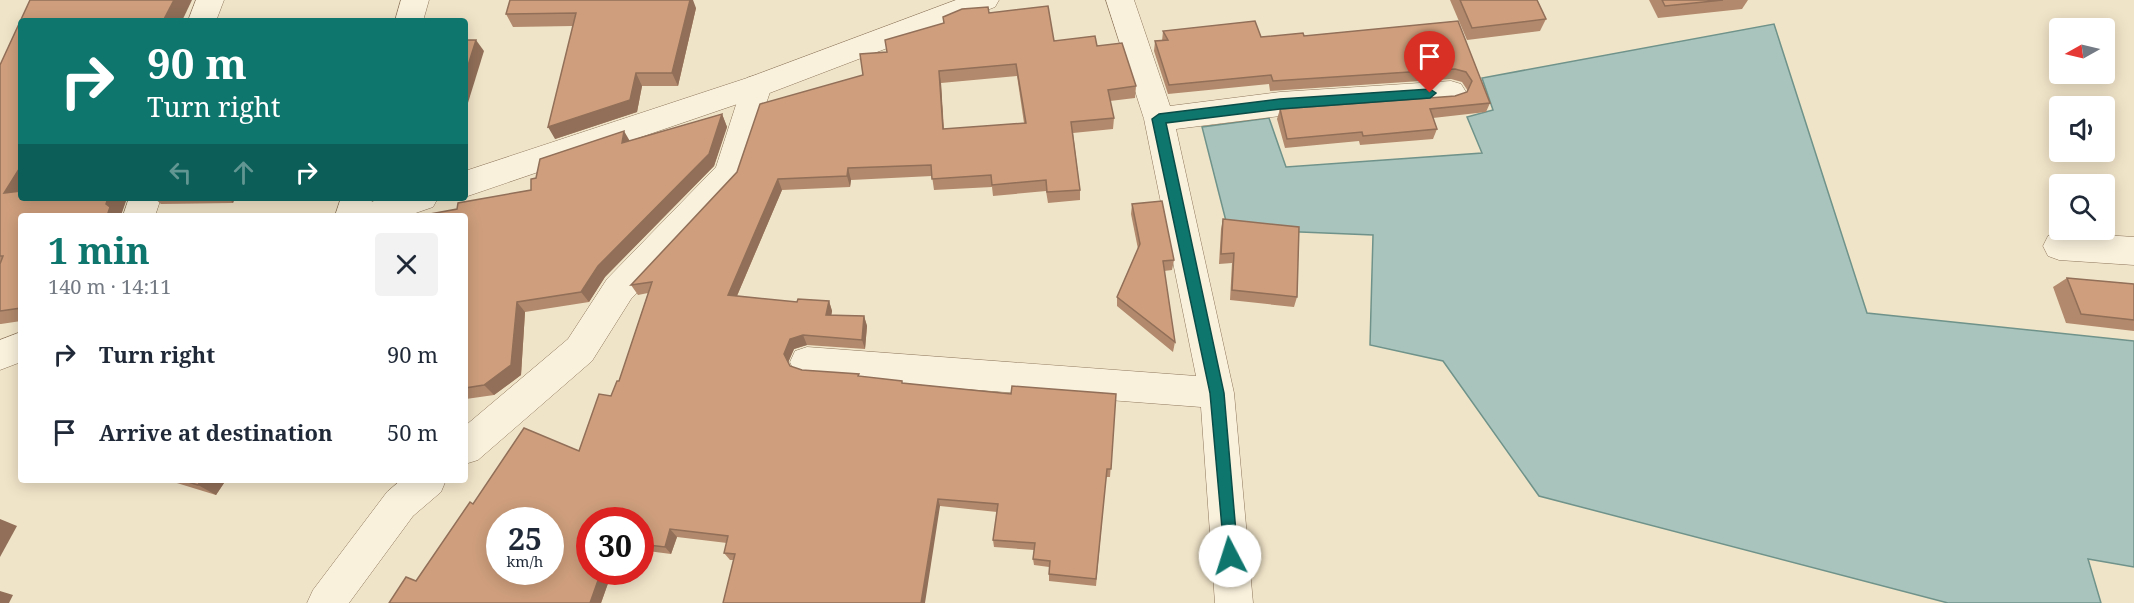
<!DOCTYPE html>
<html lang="en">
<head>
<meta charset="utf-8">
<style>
	:root { --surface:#fff; --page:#f2f2f3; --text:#1f2937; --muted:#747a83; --accent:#0f766e }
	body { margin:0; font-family:"Noto Serif",serif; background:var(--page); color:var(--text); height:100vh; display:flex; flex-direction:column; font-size:22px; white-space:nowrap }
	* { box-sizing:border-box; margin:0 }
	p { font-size:20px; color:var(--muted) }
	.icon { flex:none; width:33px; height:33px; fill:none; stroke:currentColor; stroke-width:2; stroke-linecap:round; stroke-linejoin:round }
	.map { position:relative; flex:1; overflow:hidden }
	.details { position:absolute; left:18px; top:213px; width:450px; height:270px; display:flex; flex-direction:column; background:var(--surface); border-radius:6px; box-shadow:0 3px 15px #0003 }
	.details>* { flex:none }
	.banner { position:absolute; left:18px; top:18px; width:450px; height:183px; border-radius:6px; box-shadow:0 3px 15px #0003; background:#0f766e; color:#fff; overflow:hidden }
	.needle { width:39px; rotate:262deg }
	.fabs { position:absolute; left:2049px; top:18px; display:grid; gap:12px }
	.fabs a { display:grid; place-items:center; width:66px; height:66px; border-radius:6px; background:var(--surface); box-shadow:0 3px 15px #0003; font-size:30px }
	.speed { position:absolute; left:486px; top:507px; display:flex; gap:12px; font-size:30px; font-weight:700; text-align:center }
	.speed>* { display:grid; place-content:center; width:78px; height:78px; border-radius:50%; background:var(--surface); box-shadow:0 3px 15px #0003; line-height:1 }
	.speed small { font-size:15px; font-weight:400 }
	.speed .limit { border:9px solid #d22; background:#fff; color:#111 }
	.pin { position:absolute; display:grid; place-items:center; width:51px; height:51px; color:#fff; margin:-62px -26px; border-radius:50% 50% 50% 0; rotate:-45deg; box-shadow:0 0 6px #0007 }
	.pin .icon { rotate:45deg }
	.me { position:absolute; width:66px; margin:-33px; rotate:355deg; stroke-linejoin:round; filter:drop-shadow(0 0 4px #0008) }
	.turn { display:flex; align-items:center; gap:21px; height:126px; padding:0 30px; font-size:27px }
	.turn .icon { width:78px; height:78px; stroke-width:2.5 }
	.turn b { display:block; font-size:42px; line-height:51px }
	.lanes { display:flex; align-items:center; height:57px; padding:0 30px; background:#0003; justify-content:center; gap:30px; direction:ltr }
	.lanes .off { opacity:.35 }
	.round { display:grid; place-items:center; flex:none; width:63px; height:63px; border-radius:6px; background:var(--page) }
	.headline { display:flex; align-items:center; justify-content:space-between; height:102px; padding:0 30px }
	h1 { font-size:36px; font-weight:700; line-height:45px; color:var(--accent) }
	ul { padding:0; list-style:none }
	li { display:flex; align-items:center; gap:18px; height:78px; padding:0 30px }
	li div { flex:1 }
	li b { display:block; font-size:22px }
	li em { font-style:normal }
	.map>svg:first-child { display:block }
	.water { fill:#a9c4bc; stroke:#6f938a; stroke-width:1.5 }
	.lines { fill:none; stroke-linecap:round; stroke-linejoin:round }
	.minor-casing { stroke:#8d765c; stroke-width:1 }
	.tertiary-casing { stroke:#8d765c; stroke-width:1 }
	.minor { fill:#faf1dc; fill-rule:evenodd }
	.tertiary { fill:#faf1dc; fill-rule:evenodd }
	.wall { fill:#b2896c; fill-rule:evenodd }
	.shaded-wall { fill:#916f58 }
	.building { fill:#cf9f7d; stroke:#916f58; stroke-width:1.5; fill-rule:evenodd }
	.route { fill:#0f766e; stroke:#0a4d48; stroke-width:1.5 }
</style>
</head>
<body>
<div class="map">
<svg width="2134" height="603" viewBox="0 0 2134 603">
	<rect width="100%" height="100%" fill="#f0e4c8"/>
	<polygon class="water" points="1774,24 1867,313 2134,341 2134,567 2088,559 2101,603 1948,603 1539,496 1443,361 1370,345 1373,235 1228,229 1202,127 1269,118 1286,167 1482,153 1467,117 1493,110 1482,78"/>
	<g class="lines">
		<g class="minor-casing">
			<g id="minor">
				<polygon points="196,0 224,0 216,21 188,21"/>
				<polygon points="401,0 429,0 423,21 395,21"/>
				<polygon points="1106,0 1134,0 1170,106 1280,92 1451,81 1461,84 1466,92 1461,100 1451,103 1280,116 1176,129 1234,393 1253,603 1215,603 1201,407 807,377 795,373 790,362 795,351 807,347 1196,376 1144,119"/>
				<polygon points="757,75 767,78 772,86 740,182 631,299 592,361 478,460 465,464 465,426 568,339 607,279 716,167 742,86 747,78"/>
				<polygon points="129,198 161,198 155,216 123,216"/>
				<polygon points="341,198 373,198 367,216 335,216"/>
				<polygon points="2059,232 2134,237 2134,265 2059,260 2048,256 2043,246 2048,236"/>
				<polygon points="401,480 446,480 441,492 413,516 349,603 307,603 313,590 387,492"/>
			</g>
		</g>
		<g class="tertiary-casing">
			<g id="tertiary">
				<polygon points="956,0 999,0 995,7 767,94 465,197 465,171 747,78"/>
				<polygon points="383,198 438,198 433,207 407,216 352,216 357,207"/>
				<polygon points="21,332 21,362 0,370 0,340"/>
			</g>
		</g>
		<use href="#minor" class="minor"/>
		<use href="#tertiary" class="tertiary"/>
	</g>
	<g class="wall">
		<polygon points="1450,0 1537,0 1546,19 1540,31 1467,40"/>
		<polygon points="1649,0 1748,0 1742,9 1658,18"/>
		<polygon points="696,8 678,86 642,86 637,112 555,139 573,26 513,27 506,14"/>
		<path d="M 989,13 L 1054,41 L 1097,46 L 1136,86 L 1135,98 L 1110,101 L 1114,118 L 1113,129 L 1073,133 L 1080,190 L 1080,200 L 1048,203 L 1046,191 L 993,196 L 992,187 L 934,190 L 932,176 L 851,180 L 850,187 L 782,190 L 737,296 L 797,302 L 829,301 L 832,311 L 831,315 L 864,316 L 867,326 L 865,349 L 807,345 L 794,349 L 788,362 L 790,366 L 802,370 L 859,377 L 903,383 L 1011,394 L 1116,394 L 1110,477 L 1106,477 L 1096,586 L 1049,581 L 1049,567 L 1034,565 L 1033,559 L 1034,550 L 994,547 L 993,540 L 997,512 L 940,506 L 734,560 L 730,560 L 724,553 L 727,543 L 677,537 L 671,554 L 640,550 L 640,520 L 590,520 L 612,572 L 601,603 L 389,603 L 416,581 L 473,504 L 579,451 L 619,381 L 648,293 L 638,295 L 631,285 L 863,75 L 887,52 ZM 1017,76 L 1024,123 L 944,129 L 941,83 Z"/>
		<polygon points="21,21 21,198 127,198 121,215 21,216 21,321 1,324 0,324 0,65"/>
		<polygon points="1458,21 1490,103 1486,112 1433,118 1437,129 1433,139 1360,145 1359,141 1285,148 1277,119 1280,109 1455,96 1467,92 1468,91 1462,82 1451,79 1270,91 1269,84 1168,94 1154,51 1155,41 1162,41 1163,31 1261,37 1304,36"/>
		<polygon points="722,114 727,127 714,166 605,277 589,302 525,312 521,375 494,395 466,399 465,398 465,216 457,209 531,190 536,178 629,141"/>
		<polygon points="154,198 235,198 233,203 161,204"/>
		<polygon points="1132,204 1174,260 1172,270 1164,271 1175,342 1173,352 1117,306 1117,297 1138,249 1131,214"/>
		<polygon points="1223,219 1297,297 1294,307 1230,300 1232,263 1219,264 1221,229"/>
		<polygon points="2067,278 2134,284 2134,331 2066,323 2053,287"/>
		<polygon points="167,480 226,480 216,495"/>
	</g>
	<g class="shaded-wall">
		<polygon points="174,0 192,0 182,21 163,21"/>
		<polygon points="690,0 693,0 696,8 678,86 672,73"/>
		<polygon points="476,40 484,51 467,106 465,103 465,75"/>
		<polygon points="939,71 941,83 944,141 943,129"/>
		<polygon points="636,73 642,86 637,112 555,139 548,127"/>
		<polygon points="722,114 727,127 714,166 605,277 589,302 581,292 598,266"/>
		<polygon points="624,131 631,143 622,143"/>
		<polygon points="21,166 21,198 4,193"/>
		<polygon points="848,168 851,180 850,187 847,176"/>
		<polygon points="778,179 782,190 733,305 728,295"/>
		<polygon points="108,198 127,198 121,215 122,216 107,216 106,204"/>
		<polygon points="228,198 235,198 233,203"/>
		<polygon points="829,301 832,311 830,325 826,315"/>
		<polygon points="517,302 525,312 521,375 494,395 484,385"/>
		<polygon points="864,316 867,326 865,349 862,340"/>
		<polygon points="803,335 807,345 794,349 788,363 784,354 790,339"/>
		<polygon points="201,480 226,480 216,495 198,485"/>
		<polygon points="938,499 940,506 925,603 921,603"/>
		<polygon points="0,519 17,526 0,557"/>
		<polygon points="670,529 677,537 671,554 665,547"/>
		<polygon points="601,572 612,572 601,603 590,603"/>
		<polygon points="0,591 13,595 9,603 0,603"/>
	</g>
	<g class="building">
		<polygon points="30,0 174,0 163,21 21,21 21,166 4,193 21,191 21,198 108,198 106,204 110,207 107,216 21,216 21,308 0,311 0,264 3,256 0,256 0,65"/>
		<polygon points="510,0 690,0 672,73 636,73 630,100 548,127 576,13 506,14"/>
		<polygon points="1460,0 1537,0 1546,19 1472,28"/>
		<polygon points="1662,0 1723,0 1665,6"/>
		<path d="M 1048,6 L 1054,41 L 1095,36 L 1097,46 L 1122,43 L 1136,86 L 1108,90 L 1114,118 L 1071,122 L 1080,190 L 1047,192 L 1046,180 L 992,185 L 991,175 L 932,179 L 931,165 L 848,168 L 847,176 L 778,179 L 728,295 L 797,302 L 798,299 L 829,301 L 826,315 L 864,316 L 862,340 L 803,335 L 790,339 L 784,354 L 790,366 L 802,370 L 859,374 L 858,376 L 902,381 L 902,383 L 1011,394 L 1012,386 L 1116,394 L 1111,469 L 1107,469 L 1096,579 L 1049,574 L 1050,561 L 1033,559 L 1035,543 L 993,540 L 998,504 L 938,499 L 921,603 L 723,603 L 735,554 L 724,553 L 728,536 L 670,529 L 665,547 L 640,544 L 640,520 L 590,520 L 590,572 L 601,572 L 590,603 L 389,603 L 406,577 L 416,581 L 470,502 L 473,504 L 524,428 L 579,451 L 599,394 L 611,396 L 617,381 L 619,381 L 652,282 L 631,285 L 737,172 L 760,104 L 863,75 L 860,54 L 887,52 L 885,40 L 944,23 L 943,17 L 962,9 L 988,7 L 989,13 ZM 1016,64 L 1026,123 L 943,129 L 939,71 ZM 500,520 L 550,520 L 550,572 L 500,572 Z"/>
		<polygon points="1255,21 1261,37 1303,33 1304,36 1458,21 1490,103 1430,109 1437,129 1363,136 1362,132 1287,139 1280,109 1455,96 1467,92 1472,81 1466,72 1455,69 1273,81 1271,75 1169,85 1155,41 1168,40 1163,31"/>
		<polygon points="465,40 476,40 465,75"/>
		<polygon points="722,114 709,154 598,266 581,292 517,302 511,365 484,385 465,388 465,216 419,216 457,209 458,203 531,190 531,179 536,178 540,159 624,131 622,143"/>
		<polygon points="1162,201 1174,260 1163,261 1175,342 1117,297 1140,244 1132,204"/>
		<polygon points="1223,219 1299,227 1297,297 1232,290 1234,253 1221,254"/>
		<polygon points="2067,278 2134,284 2134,320 2081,314"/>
		<polygon points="182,480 201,480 198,485"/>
	</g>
	<polygon class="route" points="1430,89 1436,93 1430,98 1280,109 1166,123 1224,393 1238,556 1236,562 1230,564 1225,562 1210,393 1152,119 1159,114 1280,99"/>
</svg>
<div class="fabs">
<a><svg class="needle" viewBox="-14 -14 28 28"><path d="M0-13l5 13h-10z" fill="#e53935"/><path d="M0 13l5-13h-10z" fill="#747a83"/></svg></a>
<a><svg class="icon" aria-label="sound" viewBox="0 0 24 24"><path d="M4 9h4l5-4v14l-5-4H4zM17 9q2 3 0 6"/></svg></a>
<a><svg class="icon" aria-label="search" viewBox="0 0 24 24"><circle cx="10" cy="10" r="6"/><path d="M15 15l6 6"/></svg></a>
</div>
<div class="speed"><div>25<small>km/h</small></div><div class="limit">30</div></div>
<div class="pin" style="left:1430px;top:93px;background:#d93025"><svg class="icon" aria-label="arrive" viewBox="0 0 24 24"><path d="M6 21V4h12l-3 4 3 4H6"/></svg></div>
<svg class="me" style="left:1230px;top:556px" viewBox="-20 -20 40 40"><circle r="19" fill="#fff"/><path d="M0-13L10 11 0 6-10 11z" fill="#0f766e"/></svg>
<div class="banner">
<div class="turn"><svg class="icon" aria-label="right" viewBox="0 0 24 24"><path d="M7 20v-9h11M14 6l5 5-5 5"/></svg><div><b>90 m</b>Turn right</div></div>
<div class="lanes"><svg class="icon off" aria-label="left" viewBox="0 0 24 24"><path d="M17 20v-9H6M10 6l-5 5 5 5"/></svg><svg class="icon off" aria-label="ahead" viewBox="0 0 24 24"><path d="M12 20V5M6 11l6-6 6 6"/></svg><svg class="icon" aria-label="right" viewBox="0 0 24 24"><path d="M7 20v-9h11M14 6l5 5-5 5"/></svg></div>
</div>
<section class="details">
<div class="headline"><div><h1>1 min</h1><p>140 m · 14:11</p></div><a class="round"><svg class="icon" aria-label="close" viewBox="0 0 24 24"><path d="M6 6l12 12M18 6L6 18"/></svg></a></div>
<ul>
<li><svg class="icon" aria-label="right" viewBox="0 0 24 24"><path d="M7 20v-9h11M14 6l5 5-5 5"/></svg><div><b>Turn right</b></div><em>90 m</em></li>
<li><svg class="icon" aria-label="arrive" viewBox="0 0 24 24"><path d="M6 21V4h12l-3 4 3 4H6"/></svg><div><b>Arrive at destination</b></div><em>50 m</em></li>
</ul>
</section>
</div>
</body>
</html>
